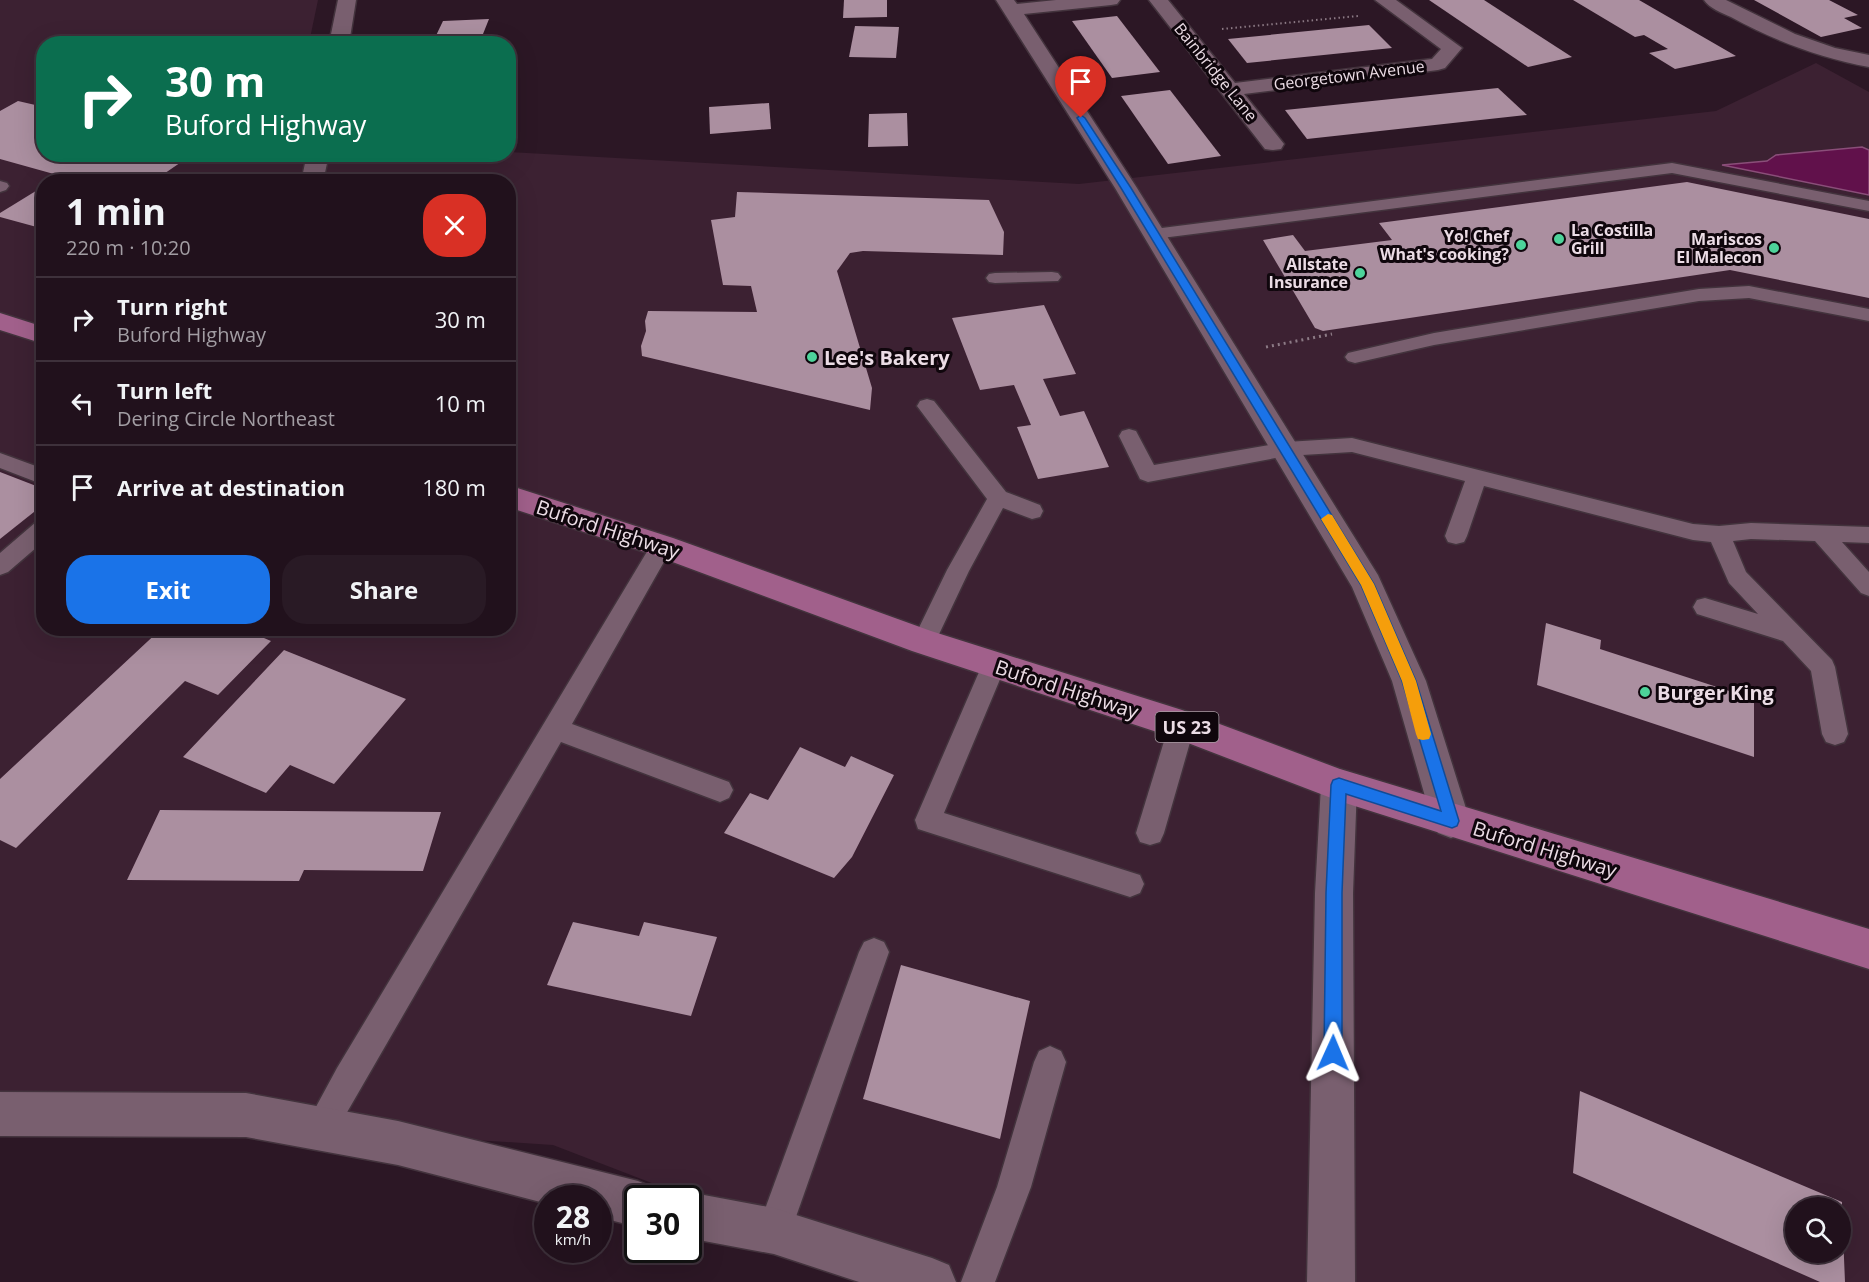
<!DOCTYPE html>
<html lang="en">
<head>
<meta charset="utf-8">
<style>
	:root { --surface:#21111c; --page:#291a25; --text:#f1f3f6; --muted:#a29da3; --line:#3e313b; --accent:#1a73e8 }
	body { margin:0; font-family:"Open Sans",sans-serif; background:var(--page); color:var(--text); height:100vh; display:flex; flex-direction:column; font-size:22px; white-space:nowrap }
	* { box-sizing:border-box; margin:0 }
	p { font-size:20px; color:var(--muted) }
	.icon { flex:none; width:33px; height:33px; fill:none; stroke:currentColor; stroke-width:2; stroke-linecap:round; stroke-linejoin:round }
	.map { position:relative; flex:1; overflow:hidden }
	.sheet { position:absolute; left:36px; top:174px; width:480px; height:462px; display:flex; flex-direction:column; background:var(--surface); border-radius:24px; box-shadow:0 6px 24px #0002,0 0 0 2px var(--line) }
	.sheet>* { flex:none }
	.top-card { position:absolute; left:36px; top:36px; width:480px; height:126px; border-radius:24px; box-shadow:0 6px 24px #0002,0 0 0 2px var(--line); background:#0b6e4f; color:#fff; overflow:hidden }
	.tools { position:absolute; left:1785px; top:1197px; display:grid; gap:12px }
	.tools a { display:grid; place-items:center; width:66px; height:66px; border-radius:50%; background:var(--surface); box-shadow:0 6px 24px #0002,0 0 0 2px var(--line); font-size:30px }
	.speed { position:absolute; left:534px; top:1185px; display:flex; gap:12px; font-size:30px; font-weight:700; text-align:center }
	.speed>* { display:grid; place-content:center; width:78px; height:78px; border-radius:50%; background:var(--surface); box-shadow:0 6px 24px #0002,0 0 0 2px var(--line); line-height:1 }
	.speed small { font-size:15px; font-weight:400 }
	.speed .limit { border:3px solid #111; border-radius:9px; background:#fff; color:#111 }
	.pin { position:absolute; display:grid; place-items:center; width:51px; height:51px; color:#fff; margin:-62px -26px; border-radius:50% 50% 50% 0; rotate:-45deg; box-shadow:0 0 6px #0007 }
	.pin .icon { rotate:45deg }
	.me { position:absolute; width:66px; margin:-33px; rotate:1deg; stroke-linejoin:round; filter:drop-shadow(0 0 4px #0008) }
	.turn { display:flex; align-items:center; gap:21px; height:126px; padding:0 30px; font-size:27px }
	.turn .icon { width:78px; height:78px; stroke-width:2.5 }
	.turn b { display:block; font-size:42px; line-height:51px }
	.round { display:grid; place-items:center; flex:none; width:63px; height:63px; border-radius:24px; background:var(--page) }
	.overview { display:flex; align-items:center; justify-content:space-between; height:102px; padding:0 30px }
	h1 { font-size:36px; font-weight:700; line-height:45px }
	.cta { display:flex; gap:12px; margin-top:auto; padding:12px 30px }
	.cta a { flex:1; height:69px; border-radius:24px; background:var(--accent); color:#fff; font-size:24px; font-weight:700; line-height:69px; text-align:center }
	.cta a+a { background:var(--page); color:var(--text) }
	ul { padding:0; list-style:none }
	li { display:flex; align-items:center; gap:18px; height:84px; padding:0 30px; border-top:2px solid var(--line) }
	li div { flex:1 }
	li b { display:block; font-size:22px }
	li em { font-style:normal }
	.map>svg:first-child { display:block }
	.built { fill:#3c2132; fill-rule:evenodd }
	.water { fill:#61114b; stroke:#8a4e79; stroke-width:1.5 }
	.building { fill:#ab8fa0 }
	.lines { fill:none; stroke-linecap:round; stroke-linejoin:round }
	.service-casing { stroke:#43333d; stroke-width:3 }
	.minor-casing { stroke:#43333d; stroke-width:3 }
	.secondary-casing { stroke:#43333d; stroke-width:3 }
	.primary-casing { stroke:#43333d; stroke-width:3 }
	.path-far1 { stroke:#8c7a85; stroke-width:2; stroke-dasharray:1.5 3; stroke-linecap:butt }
	.path { stroke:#8c7a85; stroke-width:3; stroke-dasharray:2 4; stroke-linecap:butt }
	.service { fill:#795f6f; fill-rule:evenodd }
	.minor { fill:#795f6f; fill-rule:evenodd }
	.secondary { fill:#795f6f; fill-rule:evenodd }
	.primary { fill:#a1608b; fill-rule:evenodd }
	.route { fill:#1a73e8; stroke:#114b97; stroke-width:1.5 }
	.slow { fill:#f59e0b }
	.poi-dot { fill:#4dd39a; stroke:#0f060c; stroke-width:2 }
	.labels { text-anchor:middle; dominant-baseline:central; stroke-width:6; stroke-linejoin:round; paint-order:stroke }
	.far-street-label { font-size:16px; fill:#ebdce5; stroke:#0f060c }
	.far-poi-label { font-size:16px; font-weight:bold; fill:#ebdce5; stroke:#0f060c; text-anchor:end }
	.shield { fill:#0f060c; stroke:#a99ca4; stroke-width:1.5 }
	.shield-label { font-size:18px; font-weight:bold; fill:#ebdce5 }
	.poi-label { font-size:20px; font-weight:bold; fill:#ebdce5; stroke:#0f060c; text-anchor:start }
	.street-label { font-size:20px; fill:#ebdce5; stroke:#0f060c }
</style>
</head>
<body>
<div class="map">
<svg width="1869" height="1282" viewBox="0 0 1869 1282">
	<rect width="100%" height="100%" fill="#2c1725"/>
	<path class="built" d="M 0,0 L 318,0 L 309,43 L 44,44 L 44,154 L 508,154 L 509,152 L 1079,184 L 1716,111 L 1816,63 L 1869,92 L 1869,1282 L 898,1282 L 774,1230 L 553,1145 L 26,1111 L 0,1113 ZM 44,182 L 508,182 L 508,628 L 44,628 ZM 1796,1208 L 1840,1208 L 1840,1252 L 1796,1252 Z"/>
	<polygon class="water" points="1862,147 1869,150 1869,195 1722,165 1767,161 1776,155"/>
	<g class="building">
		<polygon points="844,0 887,0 887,17 843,18"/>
		<polygon points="1429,0 1484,0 1572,57 1528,67"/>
		<polygon points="1573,0 1639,0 1736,56 1675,69 1649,53 1668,49 1644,35 1635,37"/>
		<polygon points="1754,0 1829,0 1858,15 1844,18 1862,28 1821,37"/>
		<polygon points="1117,16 1160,72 1112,78 1072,21"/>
		<polygon points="489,19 479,44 432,44 443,21"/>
		<polygon points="1369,25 1392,48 1247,63 1228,39"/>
		<polygon points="855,26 899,27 896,58 849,57"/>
		<polygon points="1498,88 1527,115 1307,139 1285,110"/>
		<polygon points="1170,90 1221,156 1168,164 1121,96"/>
		<polygon points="18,101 44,107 44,154 193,154 152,182 51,182 61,176 0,159 0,111"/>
		<polygon points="769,103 771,129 710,134 709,107"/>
		<polygon points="907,113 908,146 868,147 869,114"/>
		<polygon points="1687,182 1869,219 1869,298 1730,270 1323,331 1315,328 1263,240 1293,235 1305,251 1392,240 1379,223"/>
		<polygon points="44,186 44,229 0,217 0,213"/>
		<polygon points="737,192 989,200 1004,232 1003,255 863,251 850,253 837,271 872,388 870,410 642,356 641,346 646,331 645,321 648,311 757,312 751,286 723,285 711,220 735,217"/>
		<polygon points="1044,305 1076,374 1043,379 1060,416 1084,411 1109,467 1038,479 1017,427 1031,425 1014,385 980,390 952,318"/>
		<polygon points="0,472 44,489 44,504 0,539"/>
		<polygon points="1546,623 1601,640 1600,649 1754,699 1754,757 1537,685"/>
		<polygon points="162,628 241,628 271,641 218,695 185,681 16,848 0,840 0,779"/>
		<polygon points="284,650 406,699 334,784 290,765 266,793 183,757"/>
		<polygon points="800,747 845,767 851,756 894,775 852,857 834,878 724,833 750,793 768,800"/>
		<polygon points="160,810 441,812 423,871 304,870 299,881 127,880"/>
		<polygon points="573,922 639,936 644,922 717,937 691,1016 547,985"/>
		<polygon points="901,965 1030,1001 1000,1139 863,1099"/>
		<polygon points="1580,1091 1842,1202 1842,1208 1796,1208 1796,1252 1840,1252 1840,1209 1842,1209 1845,1282 1820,1282 1573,1173"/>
	</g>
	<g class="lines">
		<g class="service-casing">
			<g id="service">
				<polygon points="1672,163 1869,201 1869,211 1672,173 1154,239 1148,238 1145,234 1148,230 1154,229"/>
				<polygon points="0,181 7,183 9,186 6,190 0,192"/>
				<polygon points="1052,272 1058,273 1061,277 1058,281 995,283 989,282 986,278 989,274 995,273"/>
				<polygon points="1749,286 1869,309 1869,321 1749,298 1699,301 1434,345 1355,363 1348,361 1345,357 1348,353 1434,333 1699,289"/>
				<polygon points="927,399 934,401 1006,492 1040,505 1043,511 1040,517 1032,519 1003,508 969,571 932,649 924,652 916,649 912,642 947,570 987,499 917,406 920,401"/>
				<polygon points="1129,429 1136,431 1154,465 1286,442 1352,438 1693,524 1719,526 1751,523 1869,527 1869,543 1842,542 1869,572 1869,596 1861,593 1815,541 1751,539 1733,541 1746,572 1832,660 1835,667 1848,734 1844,742 1835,745 1826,742 1822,734 1811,671 1783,641 1697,614 1693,607 1697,600 1705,598 1758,614 1729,583 1711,542 1693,540 1484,486 1467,536 1464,542 1456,544 1448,542 1445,536 1465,481 1352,452 1286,456 1148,482 1140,479 1119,436 1122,431"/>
				<polygon points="0,453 44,469 44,485 0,468"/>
				<polygon points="44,520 44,541 8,572 0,575 0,553 36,522"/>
				<polygon points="662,538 670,540 673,546 572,724 729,782 733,790 729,798 720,802 561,742 331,1140 320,1145 309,1140 304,1129 337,1068 654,540"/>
				<polygon points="994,655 1003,658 1006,665 944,813 1140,875 1144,884 1140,893 1130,897 918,829 915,820 982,665 985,658"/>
				<polygon points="1182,714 1191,717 1195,725 1164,833 1160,842 1150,845 1140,842 1136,833 1169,725 1173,717"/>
				<polygon points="874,938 884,942 889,952 791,1231 786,1243 774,1248 762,1243 757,1231 859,952 864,942"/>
				<polygon points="1050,1046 1061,1051 1066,1062 1031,1187 995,1282 961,1282 997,1187 1034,1062 1039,1051"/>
			</g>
		</g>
		<g class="minor-casing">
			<g id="minor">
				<polygon points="338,0 356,0 349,44 329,44"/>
				<polygon points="996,0 1014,0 1017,4 1056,0 1120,0 1117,4 1111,5 1024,14 1137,188 1378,575 1426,681 1470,821 1464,833 1451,838 1438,833 1432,821 1392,681 1352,587 1115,188"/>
				<polygon points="1149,0 1168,0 1235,83 1432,59 1441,49 1375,0 1396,0 1462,48 1445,68 1438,70 1244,94 1284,144 1281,149 1273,150 1265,149"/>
				<path d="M 1704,0 L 1726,0 L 1795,34 L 1835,48 L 1869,55 L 1869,67 C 1820,58 1775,41 1731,17 C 1722,13 1709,8 1704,0 Z"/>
				<polygon points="307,154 329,154 323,182 301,182"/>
				<polygon points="1339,769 1352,774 1357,785 1353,893 1355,1282 1307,1282 1315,893 1321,785 1326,774"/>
			</g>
		</g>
		<g class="secondary-casing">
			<g id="secondary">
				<polygon points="0,1092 246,1093 398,1121 638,1181 654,1188 659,1198 638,1198 638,1227 598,1217 598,1198 548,1198 548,1204 398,1165 246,1137 0,1136"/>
				<polygon points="688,1192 774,1208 932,1258 949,1265 956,1282 859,1282 774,1254 688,1238 688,1198 672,1198"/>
			</g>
		</g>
		<g class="primary-casing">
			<g id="primary">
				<polygon points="0,313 44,327 44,344 0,330"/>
				<polygon points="508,485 673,538 931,631 1182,710 1340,769 1869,929 1869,969 1339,801 1175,738 912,651 651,554 508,507"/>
			</g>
		</g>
		<polyline class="path-far1" points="1222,29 1358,16"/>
		<polyline class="path" points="1266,347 1332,334"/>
		<use href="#service" class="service"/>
		<use href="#minor" class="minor"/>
		<use href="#secondary" class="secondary"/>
		<use href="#primary" class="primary"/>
	</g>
	<polygon class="route" points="1081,115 1085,118 1131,188 1374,584 1416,681 1459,821 1457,826 1452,828 1346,794 1342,893 1342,1053 1339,1059 1333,1062 1327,1059 1324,1053 1326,893 1331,785 1333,780 1339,778 1441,811 1402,681 1361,585 1121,188 1077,118"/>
	<polygon class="slow" points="1328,514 1332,515 1374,584 1416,681 1431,734 1429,739 1423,740 1418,739 1416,734 1402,681 1361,585 1321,519"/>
	<g class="poi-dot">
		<circle cx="1559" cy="239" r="6"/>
		<circle cx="1521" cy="245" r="6"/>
		<circle cx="1774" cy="248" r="6"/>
		<circle cx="1360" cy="273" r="6"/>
		<circle cx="812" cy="357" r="6"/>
		<circle cx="1645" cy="692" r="6"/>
	</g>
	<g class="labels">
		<g class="far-street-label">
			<text transform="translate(1216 72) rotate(51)">Bainbridge Lane</text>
			<text transform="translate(1349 75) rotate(-7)">Georgetown Avenue</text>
		</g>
		<g class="far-poi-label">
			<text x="1571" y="230" text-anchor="start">La Costilla<tspan x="1571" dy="18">Grill</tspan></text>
			<text x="1509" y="236">Yo! Chef<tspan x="1509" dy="18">What's cooking?</tspan></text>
			<text x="1762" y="239">Mariscos<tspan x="1762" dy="18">El Malecon</tspan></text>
			<text x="1348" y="264">Allstate<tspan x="1348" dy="18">Insurance</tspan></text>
		</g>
		<rect class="shield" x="1155.5" y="712" width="63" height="30" rx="4.5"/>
		<g class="shield-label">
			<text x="1187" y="727">US 23</text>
		</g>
		<g class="poi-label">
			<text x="824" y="357">Lee's Bakery</text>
			<text x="1657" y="692">Burger King</text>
		</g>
		<g class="street-label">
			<text transform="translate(608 529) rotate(18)">Buford Highway</text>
			<text transform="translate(1067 689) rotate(18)">Buford Highway</text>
			<text transform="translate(1545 849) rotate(17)">Buford Highway</text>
		</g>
	</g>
</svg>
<div class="tools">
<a><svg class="icon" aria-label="search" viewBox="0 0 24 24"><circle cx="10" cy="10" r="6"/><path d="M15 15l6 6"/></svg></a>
</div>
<div class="speed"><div>28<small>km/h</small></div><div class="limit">30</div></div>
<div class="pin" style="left:1081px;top:118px;background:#d93025"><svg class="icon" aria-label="arrive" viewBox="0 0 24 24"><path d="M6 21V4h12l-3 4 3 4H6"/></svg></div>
<svg class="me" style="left:1333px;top:1053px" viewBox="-20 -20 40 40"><path d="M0-17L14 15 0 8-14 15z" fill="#1a73e8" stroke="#fff" stroke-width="4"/></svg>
<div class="top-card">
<div class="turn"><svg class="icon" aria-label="right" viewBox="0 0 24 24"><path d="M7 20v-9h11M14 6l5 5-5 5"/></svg><div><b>30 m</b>Buford Highway</div></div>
</div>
<section class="sheet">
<div class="overview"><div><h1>1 min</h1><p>220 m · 10:20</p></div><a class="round" style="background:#d93025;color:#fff"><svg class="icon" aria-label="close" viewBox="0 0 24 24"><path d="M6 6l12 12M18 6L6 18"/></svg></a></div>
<ul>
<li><svg class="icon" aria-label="right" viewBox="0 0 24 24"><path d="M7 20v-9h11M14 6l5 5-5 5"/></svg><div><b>Turn right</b><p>Buford Highway</p></div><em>30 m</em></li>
<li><svg class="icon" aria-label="left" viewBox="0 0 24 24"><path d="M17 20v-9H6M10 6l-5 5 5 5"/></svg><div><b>Turn left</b><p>Dering Circle Northeast</p></div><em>10 m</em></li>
<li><svg class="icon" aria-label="arrive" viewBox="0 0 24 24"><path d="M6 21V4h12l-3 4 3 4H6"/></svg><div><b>Arrive at destination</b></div><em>180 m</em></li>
</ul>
<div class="cta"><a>Exit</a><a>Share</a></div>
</section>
</div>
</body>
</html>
